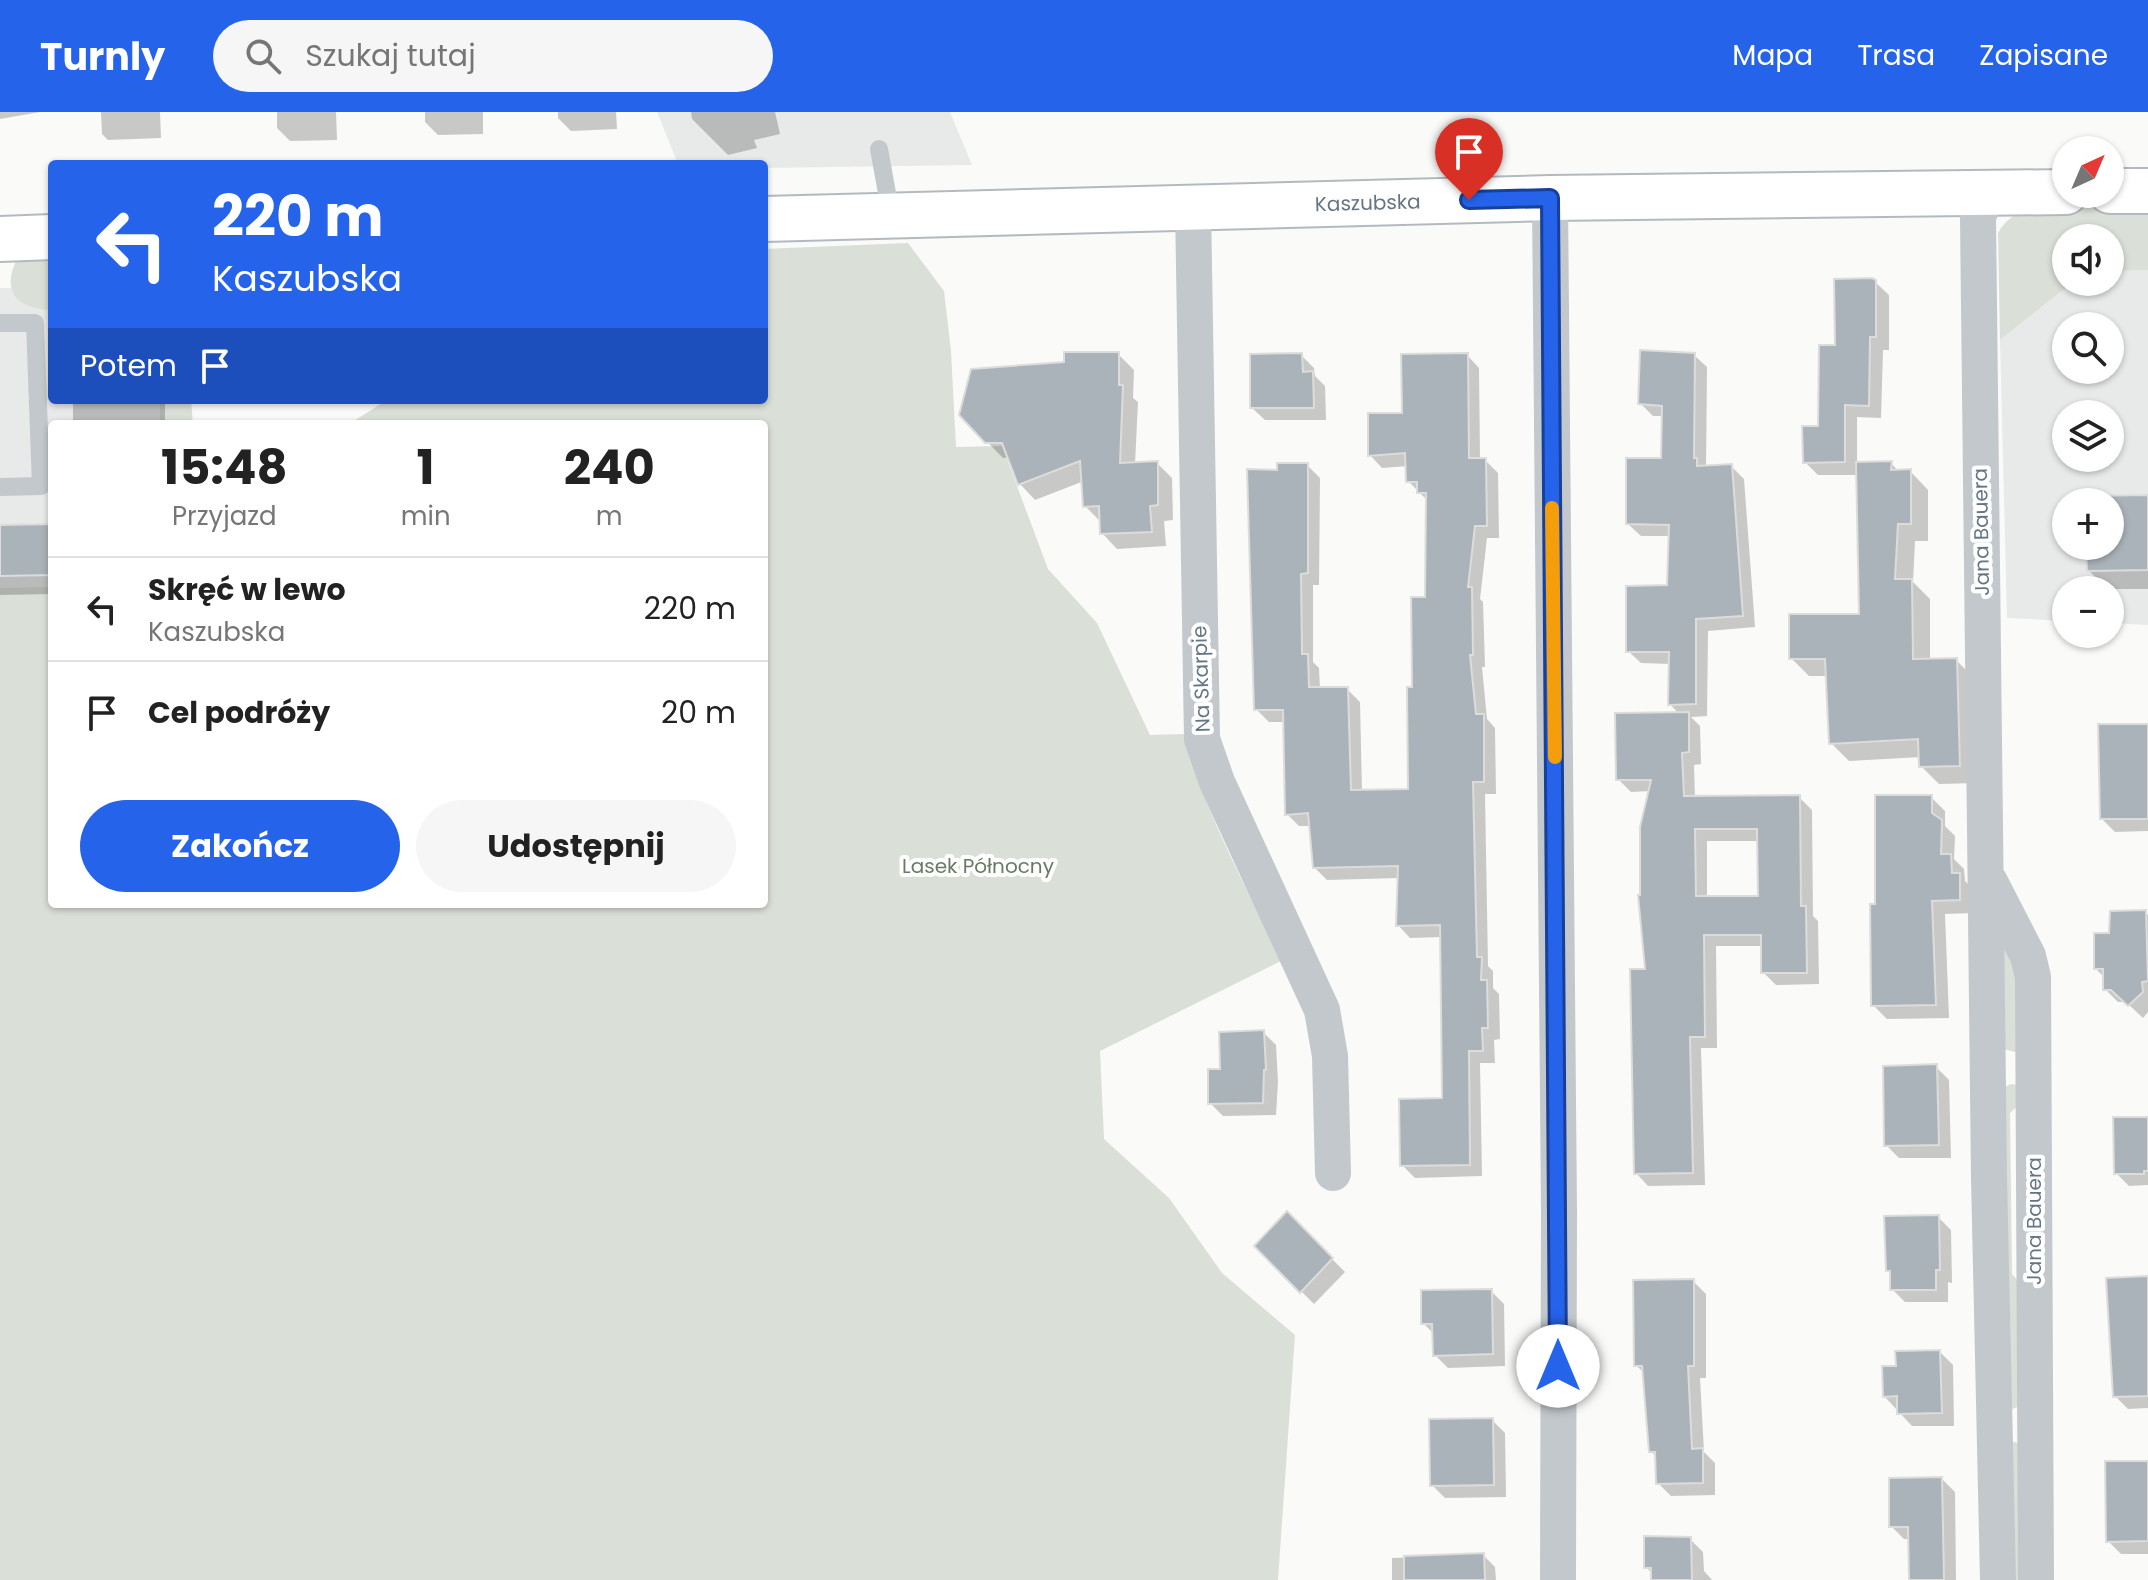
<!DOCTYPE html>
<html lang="pl">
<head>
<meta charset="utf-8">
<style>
	:root { --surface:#fff; --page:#f6f6f6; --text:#222; --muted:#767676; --line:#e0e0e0; --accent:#2563eb }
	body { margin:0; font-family:Poppins,sans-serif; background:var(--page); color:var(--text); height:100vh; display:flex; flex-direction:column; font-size:30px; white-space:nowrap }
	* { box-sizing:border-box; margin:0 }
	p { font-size:26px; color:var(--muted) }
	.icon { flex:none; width:44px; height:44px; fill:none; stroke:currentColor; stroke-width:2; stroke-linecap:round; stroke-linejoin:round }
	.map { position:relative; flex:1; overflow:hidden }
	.panel { position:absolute; left:48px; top:308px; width:720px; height:488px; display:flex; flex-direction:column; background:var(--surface); border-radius:8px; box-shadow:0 2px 6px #0004 }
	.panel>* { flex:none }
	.top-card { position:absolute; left:48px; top:48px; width:720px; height:244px; border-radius:8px; box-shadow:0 2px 6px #0004; background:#2563eb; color:#fff; overflow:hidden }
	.needle { width:52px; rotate:44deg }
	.controls { position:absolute; left:2052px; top:24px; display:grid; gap:16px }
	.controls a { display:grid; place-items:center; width:72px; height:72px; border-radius:50%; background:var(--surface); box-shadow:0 2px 6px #0004; font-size:40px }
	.pin { position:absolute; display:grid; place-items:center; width:68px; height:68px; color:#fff; margin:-82px -34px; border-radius:50% 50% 50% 0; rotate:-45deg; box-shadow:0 0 8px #0007 }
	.pin .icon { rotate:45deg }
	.me { position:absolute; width:88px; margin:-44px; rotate:0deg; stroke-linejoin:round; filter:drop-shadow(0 0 6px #0008) }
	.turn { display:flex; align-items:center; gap:28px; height:168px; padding:0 32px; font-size:36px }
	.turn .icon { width:104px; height:104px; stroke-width:2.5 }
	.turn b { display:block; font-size:56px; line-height:68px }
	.then { display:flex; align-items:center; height:76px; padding:0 32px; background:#0003; gap:16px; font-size:30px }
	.eta { display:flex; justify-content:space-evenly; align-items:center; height:136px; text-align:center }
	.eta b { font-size:48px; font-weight:700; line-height:56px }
	.primary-button { display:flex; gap:16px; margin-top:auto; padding:16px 32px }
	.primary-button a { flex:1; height:92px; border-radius:48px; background:var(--accent); color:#fff; font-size:32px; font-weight:700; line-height:92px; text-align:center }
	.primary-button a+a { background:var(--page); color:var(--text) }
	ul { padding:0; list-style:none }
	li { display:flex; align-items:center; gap:24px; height:104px; padding:0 32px; border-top:2px solid var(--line) }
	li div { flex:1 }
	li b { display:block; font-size:30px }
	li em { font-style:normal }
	header { display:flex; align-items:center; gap:48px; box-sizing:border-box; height:112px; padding:0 40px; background:var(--accent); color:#fff }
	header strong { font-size:38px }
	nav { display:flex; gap:44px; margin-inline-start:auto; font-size:28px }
	.search { width:560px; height:72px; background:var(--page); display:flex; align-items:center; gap:20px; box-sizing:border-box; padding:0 28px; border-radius:44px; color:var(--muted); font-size:30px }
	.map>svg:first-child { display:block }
	.built { fill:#e8e9e9; fill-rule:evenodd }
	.green { fill:#dadfd7 }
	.shadow { fill:#0003; fill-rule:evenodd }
	.building { fill:#aab3b9; stroke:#dcdcda; stroke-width:2; fill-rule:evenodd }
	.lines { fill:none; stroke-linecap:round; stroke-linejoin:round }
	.secondary-casing { stroke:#b3babf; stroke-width:48 }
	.service { stroke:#c3c8cc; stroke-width:18 }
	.minor { stroke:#c3c8cc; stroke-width:36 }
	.secondary { stroke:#fff; stroke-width:44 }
	.route-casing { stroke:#184099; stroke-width:20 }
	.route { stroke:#2563eb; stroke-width:14 }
	.slow { stroke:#f59e0b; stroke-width:14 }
	.labels { text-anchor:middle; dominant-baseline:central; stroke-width:8; stroke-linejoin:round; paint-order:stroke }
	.street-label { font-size:20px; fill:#657683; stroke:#fff }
	.park-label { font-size:20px; fill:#687a64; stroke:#fff }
</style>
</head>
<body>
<header>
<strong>Turnly</strong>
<div class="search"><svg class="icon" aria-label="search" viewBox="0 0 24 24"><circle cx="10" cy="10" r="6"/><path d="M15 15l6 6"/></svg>Szukaj tutaj</div>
<nav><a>Mapa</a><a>Trasa</a><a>Zapisane</a></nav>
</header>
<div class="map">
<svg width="2148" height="1468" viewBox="0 0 2148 1468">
	<rect width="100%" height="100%" fill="#fafaf8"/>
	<g class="built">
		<polygon points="657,0 950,0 972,53 764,56 764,52 678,52"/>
		<path d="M 2148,158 L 2148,513 L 2110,511 L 2110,478 L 2066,478 L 2066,509 L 2007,506 L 2000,228 L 2073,170 L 2110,170 L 2110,159 ZM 2066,214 L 2110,214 L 2110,258 L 2066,258 ZM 2066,302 L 2110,302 L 2110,346 L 2066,346 ZM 2066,390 L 2110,390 L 2110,434 L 2066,434 Z"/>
		<polygon points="0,176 52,176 52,288 160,288 160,312 52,312 52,476 0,477"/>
	</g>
	<g class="green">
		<path d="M 2148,95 L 2148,158 L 2110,159 L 2110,126 L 2066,126 L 2066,170 L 2073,170 L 2000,228 L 1998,121 C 2007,106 2016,101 2032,97 Z"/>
		<path d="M 908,131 L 944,179 L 951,239 L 956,335 L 1002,334 L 1048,457 L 1097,511 L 1150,623 L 1184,622 C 1204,701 1247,775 1281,849 L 1100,939 L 1104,1027 L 1169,1086 L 1222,1161 L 1295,1223 L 1278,1468 L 0,1468 L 0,476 L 52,475 L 52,792 L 764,792 L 764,312 L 349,312 L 387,288 L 764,288 L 764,137 Z"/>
		<path d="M 52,144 L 52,198 C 19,197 0,181 17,147 Z"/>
		<polygon points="160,288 191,288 193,312 160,312"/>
		<polygon points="1996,833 2017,836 2020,937 2015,940 2003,937"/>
		<polygon points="2011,972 2017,973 2025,987 2010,1001 2012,1162 2027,1180 2024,1293 2012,1297 2000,977"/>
		<polygon points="2015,1330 2019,1332 2024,1468 2007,1468 2010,1331"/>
	</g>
	<g class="shadow">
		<polygon points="0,0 40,0 0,7"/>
		<polygon points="101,0 160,0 161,26 108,28 102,22"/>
		<polygon points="277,0 336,0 337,28 290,29 277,16"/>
		<polygon points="425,0 483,0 483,22 438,23 425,10"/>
		<polygon points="558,0 616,0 617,17 571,19 558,6"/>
		<polygon points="691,0 775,0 780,22 754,28 757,36 728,43 692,7"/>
		<polygon points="1875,170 1889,183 1889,238 1883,238 1881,306 1857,305 1857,352 1891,351 1899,360 1910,359 1928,378 1928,429 1915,429 1913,470 1930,487 1930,548 1956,548 1974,566 1977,671 1939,672 1921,654 1921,645 1849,649 1831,631 1828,564 1809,564 1791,546 1861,504 1858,363 1818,363 1805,350 1820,316 1837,235"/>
		<polygon points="1118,242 1134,258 1133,286 1138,290 1135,352 1157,351 1172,366 1173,408 1164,409 1166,434 1117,437 1102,421 1101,410 1085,394 1084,369 1035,388 1020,372 1010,345 1003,346 961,303 1066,252"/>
		<polygon points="1301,243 1314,256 1315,264 1325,274 1326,308 1265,308 1252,296"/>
		<polygon points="1467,243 1479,256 1480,348 1485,348 1498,361 1499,426 1487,426 1480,487 1483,490 1485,555 1482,555 1487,607 1495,616 1496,682 1485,682 1488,854 1493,859 1493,876 1499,882 1500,927 1494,928 1495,951 1480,951 1482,1064 1415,1066 1402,1053 1444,988 1442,825 1410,826 1398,813 1399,766 1327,768 1315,756 1311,714 1299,714 1287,702 1285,610 1269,610 1256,597 1279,360 1307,353 1320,366 1319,473 1313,473 1313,550 1319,556 1320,577 1347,577 1360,590 1362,680 1410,679 1414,577 1427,487 1428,389 1408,369 1408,354 1382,356 1370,343 1404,303"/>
		<path d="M 1694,243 L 1707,255 L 1706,356 L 1731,354 L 1744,367 L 1755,515 L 1708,519 L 1707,604 L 1691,605 L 1700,614 L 1701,652 L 1694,653 L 1695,686 L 1799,685 L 1812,698 L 1813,804 L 1818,809 L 1819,872 L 1776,873 L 1763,860 L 1763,834 L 1716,834 L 1717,936 L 1701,936 L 1705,1073 L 1648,1074 L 1636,1061 L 1647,859 L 1650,679 L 1631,680 L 1618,667 L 1679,602 L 1670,592 L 1671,552 L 1641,551 L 1628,539 L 1669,475 L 1671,424 L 1641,424 L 1628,412 L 1663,348 L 1664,304 L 1653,304 L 1640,291 ZM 1707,729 L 1759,729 L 1760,786 L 1707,786 Z"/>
		<rect x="73" y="288" width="92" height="24"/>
		<polygon points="2148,385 2148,477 2108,477 2088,458 2087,434 2110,434 2110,390 2076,390 2076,386"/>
		<polygon points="52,414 52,482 0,483 0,415"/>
		<polygon points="2148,614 2148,719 2115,720 2102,707"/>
		<polygon points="1931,685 1945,699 1945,714 1955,724 1954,747 1964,757 1965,769 1973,777 1973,801 1945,802 1949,906 1887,907 1873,893 1877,794"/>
		<polygon points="2145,800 2148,803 2148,900 2143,906 2126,890 2118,890 2105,877 2105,866 2096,857 2111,823"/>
		<polygon points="1263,920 1276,933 1278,970 1276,1003 1223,1004 1210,991 1222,959"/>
		<polygon points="1936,955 1949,968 1951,1046 1899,1046 1886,1033"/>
		<polygon points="2148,1007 2148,1073 2129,1074 2116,1061"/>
		<polygon points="1287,1102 1345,1160 1314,1192 1256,1134"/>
		<polygon points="1938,1105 1951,1118 1952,1171 1948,1170 1948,1190 1905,1190 1892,1177 1892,1163 1888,1159"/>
		<polygon points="2148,1166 2148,1296 2128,1297 2115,1284"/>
		<polygon points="1693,1169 1706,1182 1706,1266 1700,1266 1704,1340 1715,1351 1715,1383 1671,1384 1658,1371 1657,1346 1651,1339 1645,1262 1636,1253"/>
		<polygon points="1491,1179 1504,1192 1505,1254 1448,1256 1435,1243 1434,1222 1423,1211"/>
		<polygon points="1940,1240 1953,1253 1954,1314 1912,1314 1884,1284 1898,1256"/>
		<polygon points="1492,1308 1505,1321 1506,1385 1445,1386 1432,1373"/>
		<polygon points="2148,1351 2148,1442 2121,1442 2108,1429"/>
		<polygon points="1942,1367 1955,1380 1956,1468 1911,1468 1910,1427 1904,1427 1891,1414"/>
		<polygon points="1690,1427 1703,1440 1704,1459 1712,1468 1653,1468 1653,1462 1646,1455"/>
		<polygon points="1483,1443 1495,1455 1496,1468 1392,1468 1392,1446"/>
	</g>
	<g class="building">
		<polygon points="1872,166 1876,168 1876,225 1870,225 1869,294 1845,293 1845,350 1803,351 1802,314 1818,314 1819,233 1835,233 1834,167"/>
		<polygon points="1640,238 1695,241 1694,346 1697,346 1697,354 1732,352 1743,504 1696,507 1696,592 1668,593 1669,540 1626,540 1626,474 1667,473 1669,413 1626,412 1626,346 1661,346 1662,294 1638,292"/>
		<polygon points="1064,240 1119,240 1119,273 1123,273 1120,351 1158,349 1158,393 1150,394 1152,420 1100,422 1099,394 1083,395 1080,349 1018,373 1002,331 985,331 959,303 971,257 1064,250"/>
		<polygon points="1302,241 1303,260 1313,259 1314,296 1250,296 1250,242"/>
		<polygon points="1468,241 1469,346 1486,346 1487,414 1475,414 1468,475 1472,475 1473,543 1470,543 1476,602 1484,602 1484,670 1473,670 1477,845 1482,845 1481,868 1487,868 1488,916 1482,916 1483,939 1469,939 1470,1053 1400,1054 1399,987 1442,986 1440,813 1396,814 1398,754 1313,756 1308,701 1285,703 1283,598 1254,598 1247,357 1277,358 1277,351 1308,351 1308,461 1301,462 1302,542 1308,542 1309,575 1348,575 1351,678 1408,677 1407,575 1412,575 1411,485 1425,485 1426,381 1417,381 1417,370 1406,370 1405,341 1368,344 1368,301 1402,301 1401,242"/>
		<polygon points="1892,349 1891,358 1911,357 1911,412 1898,412 1895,467 1912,467 1913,547 1957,546 1960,654 1919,655 1918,627 1829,632 1825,547 1789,547 1789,502 1859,502 1856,350"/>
		<polygon points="2148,383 2148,458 2087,459 2086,434 2110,434 2110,390 2084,390 2084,384"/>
		<polygon points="52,412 52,463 0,464 0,413"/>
		<path d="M 1689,600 L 1689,640 L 1682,641 L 1684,684 L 1800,683 L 1801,794 L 1806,794 L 1807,861 L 1761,861 L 1761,823 L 1704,823 L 1705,925 L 1690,925 L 1693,1061 L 1634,1062 L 1630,857 L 1645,857 L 1638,783 L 1640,783 L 1640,715 L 1651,668 L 1616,668 L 1615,601 ZM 1695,717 L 1757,717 L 1758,784 L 1696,784 Z"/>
		<polygon points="2098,612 2148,612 2148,707 2100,707"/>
		<polygon points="1875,683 1932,683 1932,701 1942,708 1941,742 1951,742 1952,761 1960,761 1960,788 1932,789 1936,893 1871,894 1870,792 1875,792"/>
		<polygon points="2146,798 2148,869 2142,870 2143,880 2128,894 2111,878 2103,878 2103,857 2094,857 2094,821 2109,821 2110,799"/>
		<polygon points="1264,918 1266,958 1264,958 1263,991 1208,992 1208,957 1220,957 1219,920"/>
		<polygon points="1937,952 1939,1033 1884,1034 1883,954"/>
		<polygon points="2113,1005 2148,1005 2148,1059 2144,1059 2144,1062 2114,1062"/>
		<polygon points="1287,1099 1333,1146 1300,1181 1254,1134"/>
		<polygon points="1939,1103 1940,1158 1936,1158 1936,1178 1890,1178 1890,1159 1886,1159 1884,1104"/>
		<polygon points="2148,1164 2148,1284 2113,1285 2106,1166"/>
		<polygon points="1694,1167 1694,1254 1688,1254 1692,1337 1703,1336 1703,1371 1656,1372 1655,1340 1649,1340 1642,1254 1634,1254 1633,1168"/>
		<polygon points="1492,1177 1493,1242 1433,1244 1432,1212 1421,1212 1421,1178"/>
		<polygon points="1940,1238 1942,1301 1897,1302 1897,1284 1883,1285 1882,1254 1896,1254 1895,1239"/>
		<polygon points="1493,1306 1494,1373 1430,1374 1429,1307"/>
		<polygon points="2105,1349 2148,1349 2148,1429 2106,1430"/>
		<polygon points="1942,1365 1944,1468 1909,1468 1908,1415 1889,1415 1889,1366"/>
		<polygon points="1644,1424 1691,1425 1692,1468 1651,1468 1651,1456 1644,1456"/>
		<polygon points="1484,1441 1485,1468 1404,1468 1404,1444"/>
	</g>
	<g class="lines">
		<g class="secondary-casing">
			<g id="secondary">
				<polyline points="2110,79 2148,79"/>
				<path id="s1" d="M 764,107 L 1550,86 L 2066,80"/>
				<polyline points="0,127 52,125"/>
			</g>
		</g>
		<g class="service">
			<polyline points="879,37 891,103"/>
			<polyline points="0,211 35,211 41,374 0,375"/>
		</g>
		<g class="minor">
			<polyline points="1987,81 1978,105 1989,1066 1998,1468"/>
			<polyline points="1550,86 1559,1101 1558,1468"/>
			<polyline points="1193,95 1202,627 1217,670 1322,898 1330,944 1333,1061"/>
			<polyline points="1990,770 2028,844 2033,865 2036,1468"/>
		</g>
		<use href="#secondary" class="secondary"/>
	</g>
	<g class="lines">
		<g class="route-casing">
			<polyline id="route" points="1469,88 1550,86 1558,1254"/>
		</g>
		<use href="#route" class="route"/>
		<polyline class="slow" points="1552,396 1555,645"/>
	</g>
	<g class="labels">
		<g class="street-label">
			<text stroke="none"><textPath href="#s1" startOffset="604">Kaszubska</textPath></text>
			<text transform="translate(1981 420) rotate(-91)">Jana Bauera</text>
			<text transform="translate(1201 567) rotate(-92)">Na Skarpie</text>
			<text transform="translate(2034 1109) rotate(-90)">Jana Bauera</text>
		</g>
		<g class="park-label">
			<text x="978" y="754">Lasek Północny</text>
		</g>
	</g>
</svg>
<div class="controls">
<a><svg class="needle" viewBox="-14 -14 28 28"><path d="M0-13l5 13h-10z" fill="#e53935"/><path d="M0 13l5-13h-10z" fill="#767676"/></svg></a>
<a><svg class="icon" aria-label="sound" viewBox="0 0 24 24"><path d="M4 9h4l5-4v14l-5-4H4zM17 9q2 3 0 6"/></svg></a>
<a><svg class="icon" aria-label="search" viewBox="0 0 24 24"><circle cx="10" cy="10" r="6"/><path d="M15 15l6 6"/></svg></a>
<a><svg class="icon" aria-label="layers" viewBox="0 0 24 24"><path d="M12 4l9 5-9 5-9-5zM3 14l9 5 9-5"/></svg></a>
<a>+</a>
<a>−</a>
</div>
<div class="pin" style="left:1469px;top:88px;background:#d93025"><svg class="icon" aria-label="arrive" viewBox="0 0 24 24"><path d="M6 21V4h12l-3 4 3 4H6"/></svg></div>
<svg class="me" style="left:1558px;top:1254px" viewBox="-20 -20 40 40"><circle r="19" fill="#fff"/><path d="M0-13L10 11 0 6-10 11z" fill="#2563eb"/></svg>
<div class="top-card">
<div class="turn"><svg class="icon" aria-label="left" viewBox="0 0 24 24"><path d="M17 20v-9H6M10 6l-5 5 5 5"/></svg><div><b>220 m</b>Kaszubska</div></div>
<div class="then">Potem<svg class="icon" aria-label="arrive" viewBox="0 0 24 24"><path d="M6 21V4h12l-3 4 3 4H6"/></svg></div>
</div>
<section class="panel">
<div class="eta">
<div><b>15:48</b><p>Przyjazd</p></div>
<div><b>1</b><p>min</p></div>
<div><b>240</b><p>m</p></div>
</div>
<ul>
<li><svg class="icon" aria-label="left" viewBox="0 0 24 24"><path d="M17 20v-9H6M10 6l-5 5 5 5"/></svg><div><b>Skręć w lewo</b><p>Kaszubska</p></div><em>220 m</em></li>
<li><svg class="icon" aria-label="arrive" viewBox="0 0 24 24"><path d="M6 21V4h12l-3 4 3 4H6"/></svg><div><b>Cel podróży</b></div><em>20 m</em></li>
</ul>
<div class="primary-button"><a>Zakończ</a><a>Udostępnij</a></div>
</section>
</div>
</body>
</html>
